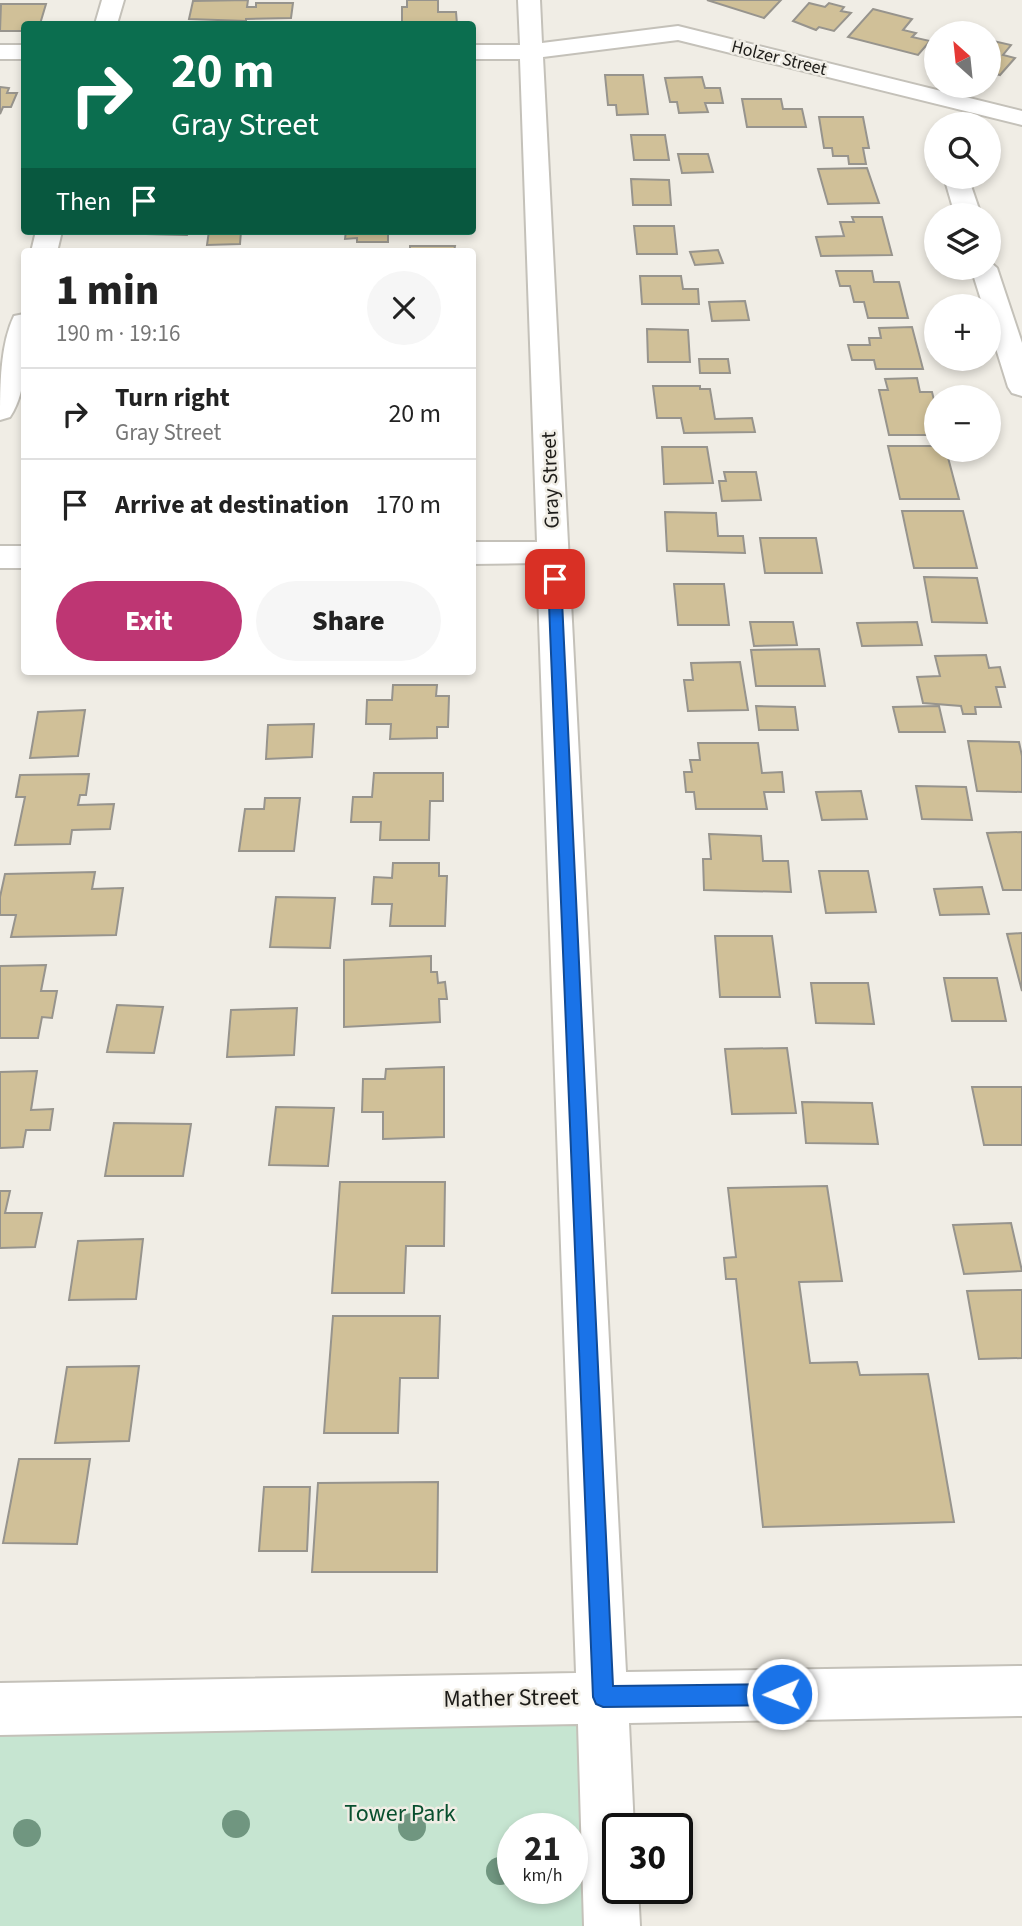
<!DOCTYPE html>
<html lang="en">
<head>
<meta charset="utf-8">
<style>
	:root { --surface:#fff; --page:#f6f6f6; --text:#222; --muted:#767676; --line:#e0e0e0; --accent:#be3673 }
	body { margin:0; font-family:"Source Sans 3",sans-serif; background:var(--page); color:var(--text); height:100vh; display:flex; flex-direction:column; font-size:26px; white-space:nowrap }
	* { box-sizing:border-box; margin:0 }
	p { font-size:23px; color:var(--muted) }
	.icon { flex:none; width:38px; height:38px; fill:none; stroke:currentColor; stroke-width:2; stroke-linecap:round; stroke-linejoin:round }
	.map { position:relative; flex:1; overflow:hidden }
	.details { position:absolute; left:21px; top:248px; width:455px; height:427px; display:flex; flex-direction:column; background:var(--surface); border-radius:7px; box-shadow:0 4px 10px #0003 }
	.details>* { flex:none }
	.guide { position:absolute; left:21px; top:21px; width:455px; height:214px; border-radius:7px; box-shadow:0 4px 10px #0003; background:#0b6e4f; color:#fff; overflow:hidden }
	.needle { width:46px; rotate:333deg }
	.controls { position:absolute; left:924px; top:21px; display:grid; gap:14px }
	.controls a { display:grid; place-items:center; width:77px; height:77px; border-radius:50%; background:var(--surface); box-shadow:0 4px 10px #0003; font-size:35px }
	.speed { position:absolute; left:497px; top:1813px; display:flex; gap:14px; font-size:35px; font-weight:700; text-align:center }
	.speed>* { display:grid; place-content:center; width:91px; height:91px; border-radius:50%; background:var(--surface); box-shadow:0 4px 10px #0003; line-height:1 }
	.speed small { font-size:18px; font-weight:400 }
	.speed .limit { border:4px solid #111; border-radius:10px; background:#fff; color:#111 }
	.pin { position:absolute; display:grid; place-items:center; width:60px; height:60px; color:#fff; margin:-30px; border-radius:14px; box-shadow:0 4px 10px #0006 }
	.me { position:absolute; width:77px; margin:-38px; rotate:269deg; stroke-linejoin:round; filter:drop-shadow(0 0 5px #0008) }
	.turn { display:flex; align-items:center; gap:24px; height:147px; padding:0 35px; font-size:32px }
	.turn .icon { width:91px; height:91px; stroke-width:2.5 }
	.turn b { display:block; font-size:49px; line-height:60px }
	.then { display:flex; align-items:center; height:66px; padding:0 35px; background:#0003; gap:14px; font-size:26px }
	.round { display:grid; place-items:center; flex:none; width:74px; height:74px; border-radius:37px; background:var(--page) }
	.headline { display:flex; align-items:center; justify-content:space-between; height:119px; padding:0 35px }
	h1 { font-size:42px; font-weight:800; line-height:52px }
	.primary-button { display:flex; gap:14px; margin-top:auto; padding:14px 35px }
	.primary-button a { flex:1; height:80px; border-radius:42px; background:var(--accent); color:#fff; font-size:28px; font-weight:800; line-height:80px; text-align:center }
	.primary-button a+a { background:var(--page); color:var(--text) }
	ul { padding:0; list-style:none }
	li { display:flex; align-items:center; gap:21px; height:91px; padding:0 35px; border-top:2px solid var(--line) }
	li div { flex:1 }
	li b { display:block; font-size:26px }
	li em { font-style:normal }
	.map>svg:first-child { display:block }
	.green { fill:#c6e5d1; fill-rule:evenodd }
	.building { fill:#d0c098; stroke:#97948d; stroke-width:2 }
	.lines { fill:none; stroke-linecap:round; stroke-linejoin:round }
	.minor-casing { stroke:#c4c1b9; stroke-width:4 }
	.minor { fill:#fff; fill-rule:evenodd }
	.tree { fill:#709680 }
	.route { fill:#1a73e8; stroke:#114b97; stroke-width:2 }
	.labels { text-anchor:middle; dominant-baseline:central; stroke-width:5; stroke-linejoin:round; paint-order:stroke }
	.far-street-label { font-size:18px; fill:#1d1c19; stroke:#f0ede5 }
	.street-label { font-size:21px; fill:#1d1c19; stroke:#f0ede5 }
	.near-street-label { font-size:24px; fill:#1d1c19; stroke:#f0ede5 }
	.near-park-label { font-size:24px; fill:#084f2e; stroke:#f0ede5 }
</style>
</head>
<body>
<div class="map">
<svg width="1022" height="1926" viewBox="0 0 1022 1926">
	<rect width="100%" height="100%" fill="#f0ede5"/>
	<path class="green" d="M 603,1697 L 612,1926 L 0,1926 L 0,1709 ZM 513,1829 L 572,1829 L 572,1888 L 513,1888 Z"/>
	<g class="building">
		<polygon points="248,0 247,7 256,7 256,3 293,3 291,18 246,19 246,21 189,19 193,1"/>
		<polygon points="407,0 438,0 438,12 456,12 457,24 402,24 402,7 407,7"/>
		<polygon points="707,0 781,0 764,18"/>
		<polygon points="809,3 825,7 829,3 844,7 841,11 851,13 834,31 819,27 816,30 793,21"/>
		<polygon points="1,4 46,4 40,24 24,24 24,31 0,31"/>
		<polygon points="873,9 912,19 903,30 916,33 912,37 930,41 918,55 848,37"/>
		<polygon points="989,40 1011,45 1003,55 1015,58 1000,75 989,72"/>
		<polygon points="605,75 643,75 648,114 617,115 616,105 608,105"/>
		<polygon points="702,77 705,88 720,88 723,103 705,103 708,112 679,113 677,102 670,102 665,78"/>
		<polygon points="0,87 9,88 7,93 17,93 11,107 3,107 0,114"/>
		<polygon points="742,99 781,99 783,109 802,109 806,127 747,127"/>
		<polygon points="819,117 863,117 869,148 863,148 866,164 849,164 848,156 833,156 832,148 824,148"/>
		<polygon points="631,135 665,135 669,160 634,160"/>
		<polygon points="678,154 708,154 713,172 682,173"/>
		<polygon points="867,168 879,203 828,204 818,169"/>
		<polygon points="631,179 669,180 671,205 633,205"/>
		<polygon points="852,217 882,217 892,255 821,256 816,237 844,236 840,222 854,222"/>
		<polygon points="634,226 674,226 677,254 637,254"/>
		<polygon points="148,231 188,231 187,235 147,234"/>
		<polygon points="209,231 241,231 240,244 207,245"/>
		<polygon points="346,231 388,231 388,242 357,242 357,238 345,239"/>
		<polygon points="410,246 455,246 454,252 410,252"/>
		<polygon points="141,249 179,249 179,252 140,252"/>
		<polygon points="718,250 723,263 695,265 690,252"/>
		<polygon points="836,271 872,271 874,282 899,282 908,318 868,318 864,302 854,302 850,286 840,286"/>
		<polygon points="640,276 681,276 683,289 698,289 699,304 642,304"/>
		<polygon points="745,301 749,320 712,321 709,302"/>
		<polygon points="912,327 923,369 876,369 874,360 852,360 848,345 870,345 869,338 881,338 879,328"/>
		<polygon points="647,329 688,330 690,362 648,362"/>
		<polygon points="699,359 728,359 730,373 700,373"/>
		<polygon points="917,378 920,392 932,392 936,408 936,435 889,435 879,390 888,390 885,379"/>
		<polygon points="653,386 700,386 700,389 710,389 715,419 752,418 755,432 684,433 681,418 657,418"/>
		<polygon points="888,446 936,446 936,450 946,450 959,499 900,499"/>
		<polygon points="662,447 707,447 713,483 664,484"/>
		<polygon points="724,472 756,472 761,500 722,501 719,481 726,481"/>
		<polygon points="902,511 963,511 977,568 914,568"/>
		<polygon points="665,512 716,513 718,536 743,536 745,553 667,551"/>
		<polygon points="760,538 816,538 822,573 765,573"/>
		<polygon points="924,577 977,578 987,623 932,622"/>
		<polygon points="674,584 724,584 729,625 678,625"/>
		<polygon points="750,622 793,622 797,645 754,646"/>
		<polygon points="917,622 922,645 862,646 857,623"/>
		<polygon points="819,649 825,686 756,686 751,650"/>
		<polygon points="986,655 989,668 1000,667 1005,687 996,687 1001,707 975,707 976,714 963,714 961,706 923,703 917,677 940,676 935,656"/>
		<polygon points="740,662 748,710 688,711 684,680 693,680 691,663"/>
		<polygon points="393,685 437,685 436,696 449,696 448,727 437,727 437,738 390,739 391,724 366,724 367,700 392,700"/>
		<polygon points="756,706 795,707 798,730 759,730"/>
		<polygon points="939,706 945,732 899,732 893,707"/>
		<polygon points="85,710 78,756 30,758 38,712"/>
		<polygon points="314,724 312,757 266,759 268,725"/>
		<polygon points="968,741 1019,742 1022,756 1022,792 977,791"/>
		<polygon points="698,743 758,743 762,773 782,772 784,792 764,792 767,809 696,809 694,792 686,792 684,772 692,772 690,760 700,760"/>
		<polygon points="374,773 443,773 443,801 430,801 429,840 380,840 381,822 351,822 353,797 372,797"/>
		<polygon points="89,774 86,795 80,795 78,805 114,804 110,829 72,830 70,844 15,845 25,797 16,797 20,775"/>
		<polygon points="916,786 966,787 972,820 922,819"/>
		<polygon points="861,791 867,819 822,820 816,792"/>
		<polygon points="265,798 300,798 294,851 239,851 245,809 264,809"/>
		<polygon points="1022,832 1022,890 1003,890 987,833"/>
		<polygon points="709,834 761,836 763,861 788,861 791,892 704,890 703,859 711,859"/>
		<polygon points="393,863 439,863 439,876 447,876 445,926 390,926 392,904 372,904 374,877 392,878"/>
		<polygon points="819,871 868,871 876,912 826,913"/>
		<polygon points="95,872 92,889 123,888 116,935 11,937 16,915 0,915 0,897 5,874"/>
		<polygon points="982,887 989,914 940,915 934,889"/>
		<polygon points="276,897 335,898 330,948 270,947"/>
		<polygon points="1022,933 1022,991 1007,934"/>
		<polygon points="715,936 772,936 780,997 720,997"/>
		<polygon points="431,956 431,972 437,972 438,983 445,982 447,999 439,999 440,1022 344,1027 344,960"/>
		<polygon points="46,965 41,991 57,991 52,1018 42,1017 38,1038 0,1038 0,966"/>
		<polygon points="944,978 997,978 1006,1021 952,1021"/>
		<polygon points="811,983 868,983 874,1024 816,1023"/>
		<polygon points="117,1005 163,1007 154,1053 107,1052"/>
		<polygon points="297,1008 294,1055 227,1057 231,1010"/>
		<polygon points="787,1048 796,1113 732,1114 725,1049"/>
		<polygon points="444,1067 444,1137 383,1139 383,1112 362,1112 363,1079 385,1079 386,1069"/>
		<polygon points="37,1071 31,1110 53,1109 50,1130 26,1130 23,1147 0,1148 0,1072"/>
		<polygon points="972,1087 1022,1087 1022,1145 984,1145"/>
		<polygon points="802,1102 872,1103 878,1144 806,1143"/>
		<polygon points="276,1107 334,1108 328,1166 269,1165"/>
		<polygon points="114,1123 191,1124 183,1176 105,1176"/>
		<polygon points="340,1182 445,1182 444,1246 406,1246 404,1293 332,1293"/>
		<polygon points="827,1186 842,1281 799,1282 810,1363 857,1362 860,1375 928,1374 954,1522 763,1527 736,1279 726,1279 724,1258 736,1257 728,1188"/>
		<polygon points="0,1191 10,1191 5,1213 42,1213 35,1247 0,1248"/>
		<polygon points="1011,1223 1022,1271 964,1274 953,1225"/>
		<polygon points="143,1239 136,1299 69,1300 78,1241"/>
		<polygon points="1022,1290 1022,1358 979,1359 967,1291"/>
		<polygon points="333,1316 440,1316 438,1378 400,1378 398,1433 324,1433"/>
		<polygon points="139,1366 129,1441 55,1443 67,1367"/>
		<polygon points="19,1459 90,1459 77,1544 3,1543"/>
		<polygon points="438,1482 437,1572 312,1572 318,1483"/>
		<polygon points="264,1487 310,1487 307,1551 259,1551"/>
	</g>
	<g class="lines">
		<g class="minor-casing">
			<g id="minor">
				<polygon points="102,0 124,0 117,24 95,24"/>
				<polygon points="518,0 540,0 542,43 678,26 1022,111 1022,125 678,40 543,57 626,1672 1022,1666 1022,1716 629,1723 634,1829 618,1829 618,1888 638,1888 640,1926 584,1926 578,1724 0,1735 0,1683 576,1673 537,563 472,564 472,542 537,542 520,59 472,59 472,45 520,45"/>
				<rect x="0" y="45" width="24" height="14"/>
				<polygon points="944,177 968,177 981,215 955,215"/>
				<polygon points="36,231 62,231 57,252 31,252"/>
				<polygon points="989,261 997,268 1022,343 1022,396 1012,393 1008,387 989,326 989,306 983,306 971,268 989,268"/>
				<path d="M 24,314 C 27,345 28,390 10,417 L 0,420 C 0,387 0,345 14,316 Z"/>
				<rect x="0" y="546" width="24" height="22"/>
			</g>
		</g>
		<use href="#minor" class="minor"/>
	</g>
	<g class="tree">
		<circle cx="236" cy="1824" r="14"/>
		<circle cx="412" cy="1827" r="14"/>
		<circle cx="27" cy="1833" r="14"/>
		<circle cx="500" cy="1871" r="14"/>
	</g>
	<polygon class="route" points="555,575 561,579 613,1686 782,1684 789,1687 792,1694 789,1702 782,1705 603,1707 596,1704 593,1697 548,579"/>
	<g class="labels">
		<g class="far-street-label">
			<text transform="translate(779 58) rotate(14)">Holzer Street</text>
		</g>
		<g class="street-label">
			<text transform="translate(550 480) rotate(-92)">Gray Street</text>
		</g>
		<g class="near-street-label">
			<text transform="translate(511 1698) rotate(-1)">Mather Street</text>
		</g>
		<g class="near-park-label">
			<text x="400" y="1813">Tower Park</text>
		</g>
	</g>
</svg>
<div class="controls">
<a><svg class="needle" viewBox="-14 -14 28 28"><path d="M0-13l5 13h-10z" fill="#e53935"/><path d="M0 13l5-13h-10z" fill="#767676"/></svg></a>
<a><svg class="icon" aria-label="search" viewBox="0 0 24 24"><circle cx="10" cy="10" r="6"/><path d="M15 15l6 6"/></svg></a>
<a><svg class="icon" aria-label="layers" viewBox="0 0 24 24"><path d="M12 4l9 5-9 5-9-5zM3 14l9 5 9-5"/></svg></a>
<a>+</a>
<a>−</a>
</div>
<div class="speed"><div>21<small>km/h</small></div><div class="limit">30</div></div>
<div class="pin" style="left:555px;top:579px;background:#d93025"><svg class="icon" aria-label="arrive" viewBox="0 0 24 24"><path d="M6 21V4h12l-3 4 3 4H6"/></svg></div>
<svg class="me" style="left:782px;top:1694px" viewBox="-20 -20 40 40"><circle r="17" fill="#1a73e8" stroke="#fff" stroke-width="3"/><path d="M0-11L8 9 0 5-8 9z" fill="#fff"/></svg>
<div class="guide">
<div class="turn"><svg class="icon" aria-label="right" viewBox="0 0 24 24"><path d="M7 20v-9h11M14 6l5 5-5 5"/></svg><div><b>20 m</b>Gray Street</div></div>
<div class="then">Then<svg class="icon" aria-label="arrive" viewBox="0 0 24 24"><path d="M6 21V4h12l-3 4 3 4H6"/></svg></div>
</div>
<section class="details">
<div class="headline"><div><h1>1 min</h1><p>190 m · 19:16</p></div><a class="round"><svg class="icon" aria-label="close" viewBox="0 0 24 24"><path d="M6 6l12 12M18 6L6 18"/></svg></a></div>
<ul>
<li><svg class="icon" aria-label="right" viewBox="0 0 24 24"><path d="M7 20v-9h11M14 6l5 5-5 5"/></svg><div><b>Turn right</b><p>Gray Street</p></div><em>20 m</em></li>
<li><svg class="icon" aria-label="arrive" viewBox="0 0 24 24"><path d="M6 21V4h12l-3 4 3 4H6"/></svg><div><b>Arrive at destination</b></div><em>170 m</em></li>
</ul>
<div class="primary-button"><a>Exit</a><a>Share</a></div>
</section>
</div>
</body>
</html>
